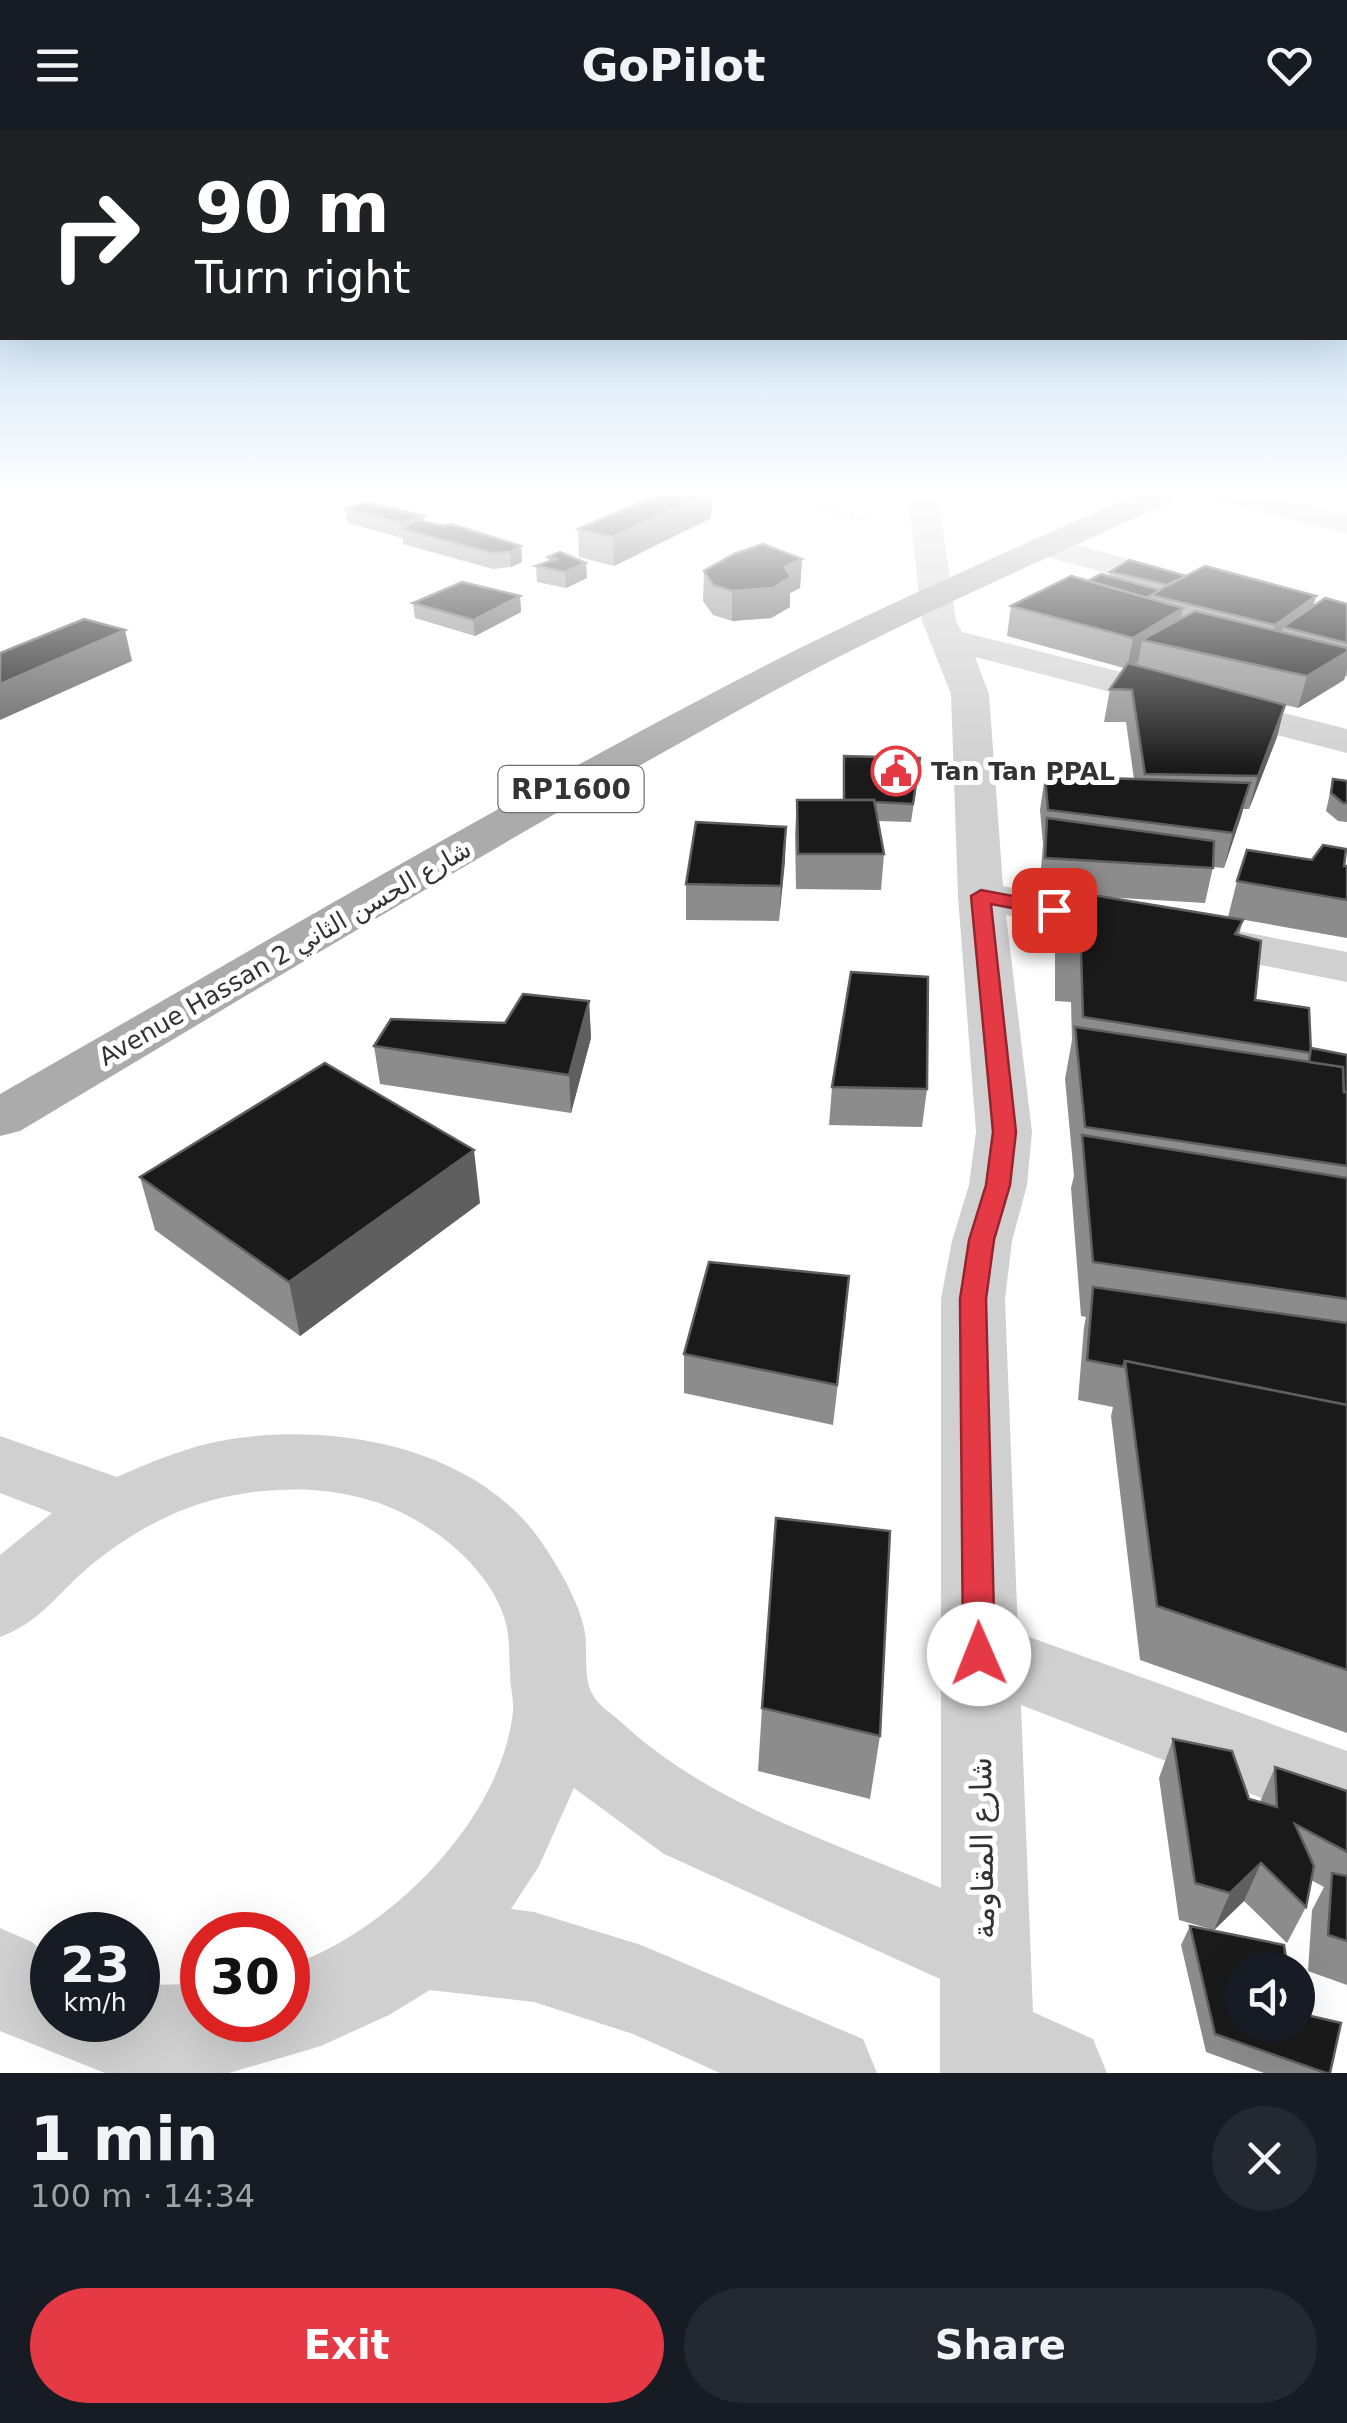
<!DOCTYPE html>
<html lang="en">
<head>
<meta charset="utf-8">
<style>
	:root { --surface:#171b24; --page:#242831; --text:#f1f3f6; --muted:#9ea1a6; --accent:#e63946 }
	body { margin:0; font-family:"DejaVu Sans",Cairo,sans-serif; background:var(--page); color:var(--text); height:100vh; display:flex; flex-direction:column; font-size:38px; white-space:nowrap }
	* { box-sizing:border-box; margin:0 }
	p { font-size:32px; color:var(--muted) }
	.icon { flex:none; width:55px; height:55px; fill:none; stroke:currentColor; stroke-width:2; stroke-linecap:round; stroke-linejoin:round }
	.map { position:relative; height:1943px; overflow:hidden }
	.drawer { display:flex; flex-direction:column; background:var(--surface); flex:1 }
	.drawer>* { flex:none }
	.banner { position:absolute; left:0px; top:0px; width:1348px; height:210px; box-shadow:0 10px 40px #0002; background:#202124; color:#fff; overflow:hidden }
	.tools { position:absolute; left:1225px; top:1822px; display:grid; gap:20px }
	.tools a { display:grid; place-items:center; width:90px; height:90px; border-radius:50%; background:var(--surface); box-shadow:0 10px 40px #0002; font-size:50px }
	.speed { position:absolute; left:30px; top:1782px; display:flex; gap:20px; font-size:50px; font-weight:700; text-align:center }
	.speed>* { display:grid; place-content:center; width:130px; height:130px; border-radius:50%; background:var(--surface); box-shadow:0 10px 40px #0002; line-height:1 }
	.speed small { font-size:25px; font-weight:400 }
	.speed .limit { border:15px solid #d22; background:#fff; color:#111 }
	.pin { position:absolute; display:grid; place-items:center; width:85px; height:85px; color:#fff; margin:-42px; border-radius:20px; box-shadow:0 5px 15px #0006 }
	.me { position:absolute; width:110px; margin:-55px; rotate:359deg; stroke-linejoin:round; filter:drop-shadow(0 0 8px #0008) }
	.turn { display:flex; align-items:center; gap:35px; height:210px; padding:0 30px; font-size:45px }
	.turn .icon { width:130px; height:130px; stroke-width:2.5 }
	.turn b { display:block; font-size:70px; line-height:85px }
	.round { display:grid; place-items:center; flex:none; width:105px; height:105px; border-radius:52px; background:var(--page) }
	.summary { display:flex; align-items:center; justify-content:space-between; height:170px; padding:0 30px }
	h1 { font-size:60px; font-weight:700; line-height:75px }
	.primary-button { display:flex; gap:20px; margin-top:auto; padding:20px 30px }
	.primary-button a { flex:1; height:115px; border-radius:60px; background:var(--accent); color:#fff; font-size:40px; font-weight:700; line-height:115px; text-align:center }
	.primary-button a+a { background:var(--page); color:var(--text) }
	header { display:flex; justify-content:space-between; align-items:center; height:130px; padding:0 30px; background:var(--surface); font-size:45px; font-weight:700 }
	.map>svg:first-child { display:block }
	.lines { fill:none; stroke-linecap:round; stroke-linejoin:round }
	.path { stroke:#cdcdcd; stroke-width:4; stroke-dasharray:2.5 2.5; stroke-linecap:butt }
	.minor { fill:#d0d0d0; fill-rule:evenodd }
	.major { fill:#ababab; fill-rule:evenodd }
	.wall { fill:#8c8c8c }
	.shaded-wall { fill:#5f5f5f }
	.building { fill:#1a1a1a; stroke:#5f5f5f; stroke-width:2.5 }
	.route { fill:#e63946; stroke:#96252e; stroke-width:2.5 }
	.labels { text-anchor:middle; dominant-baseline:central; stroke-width:10; stroke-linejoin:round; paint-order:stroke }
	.far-poi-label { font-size:25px; font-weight:bold; fill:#333; stroke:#fff; text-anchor:start }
	.far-street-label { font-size:25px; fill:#333; stroke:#fff }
	.shield { fill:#fff; stroke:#707070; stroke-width:2.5 }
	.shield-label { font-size:28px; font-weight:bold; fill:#333 }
	.street-label { font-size:30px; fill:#333; stroke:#fff }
</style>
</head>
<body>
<header><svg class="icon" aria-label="menu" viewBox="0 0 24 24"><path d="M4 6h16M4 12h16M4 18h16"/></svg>GoPilot<svg class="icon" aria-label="heart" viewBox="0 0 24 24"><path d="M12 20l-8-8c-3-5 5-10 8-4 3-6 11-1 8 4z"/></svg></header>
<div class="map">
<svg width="1347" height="1943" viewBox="0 0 1347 1943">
	<rect width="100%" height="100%" fill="#fff"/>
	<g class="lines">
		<polyline class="path" points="800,365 834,382 869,390"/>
		<g class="minor">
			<path d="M 908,365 L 938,365 L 956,491 L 962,502 L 1347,599 L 1347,623 L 975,527 L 989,564 L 1003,756 L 1347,822 L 1347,852 L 1006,785 L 1032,1002 L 1027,1055 L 1012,1111 L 1005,1169 L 1018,1503 L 1347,1621 L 1347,1701 L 1021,1575 L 1033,1882 L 1093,1909 L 1107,1943 L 940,1943 L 940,1849 L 664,1724 L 574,1658 L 539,1736 L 511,1779 L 534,1782 L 641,1815 L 863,1909 L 877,1943 L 720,1943 L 633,1904 L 534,1872 L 430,1860 L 389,1885 L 321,1916 L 229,1943 L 105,1943 L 0,1901 L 0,1798 L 32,1812 L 52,1830 L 52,1890 L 138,1890 L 138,1855 L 202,1854 L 202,1890 L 288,1890 L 288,1836 C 388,1803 502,1690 513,1581 C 514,1569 510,1556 510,1544 C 509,1529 510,1513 507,1498 C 499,1456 459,1416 424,1395 C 368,1359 301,1353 235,1365 C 178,1375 125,1405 82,1443 C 53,1469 38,1493 0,1507 L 0,1425 L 52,1383 L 0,1363 L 0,1306 L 117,1347 C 155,1330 197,1313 239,1308 C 342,1294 476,1319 540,1410 C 557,1434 578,1470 584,1498 C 589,1518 582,1548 593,1565 C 598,1575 612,1584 620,1591 C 708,1674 831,1711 941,1758 L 941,1169 L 952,1111 L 969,1055 L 976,1002 L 958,766 L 951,564 L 922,491 Z"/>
			<polygon points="1212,365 1266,365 1347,385 1347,403 1216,371"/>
			<polygon points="1044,406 1202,449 1207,456 1202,463 1190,466 1033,423 1028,416 1033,409"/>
		</g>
		<path class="major" d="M 1135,365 L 1176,365 L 1172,371 C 1036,433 900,492 770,563 C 516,702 268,853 20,1001 L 0,1006 L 0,964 C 247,823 492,677 745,546 C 872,480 1004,423 1135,365 Z"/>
	</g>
	<g class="wall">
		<polygon points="658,365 712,365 711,388 614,436 579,427 578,399"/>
		<polygon points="346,379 424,386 424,392 521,416 522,432 511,437 493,439 403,414 403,408 347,393"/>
		<polygon points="560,422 587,448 566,458 537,452 536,436 548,432 548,427"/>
		<polygon points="802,429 800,458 790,463 790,477 771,488 732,491 713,485 703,471 704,441"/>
		<polygon points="1110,442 1186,446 1313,476 1347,474 1347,547 1345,546 1344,550 1298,578 1285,575 1277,607 1249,679 1243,679 1224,738 1213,737 1205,773 1105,767 1243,790 1239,805 1255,870 1311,918 1347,925 1347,1603 1140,1530 1111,1286 1113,1277 1078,1270 1084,1197 1086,1187 1081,1186 1071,1058 1074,1046 1065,949 1072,910 1071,872 1055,871 1055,809 1062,764 1039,763 1043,714 1040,680 1045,646 1134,649 1126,592 1104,592 1110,559 1124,538 1007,506 1011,476 1088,451 1110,446"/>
		<polygon points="520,466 521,482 475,506 415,488 413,473"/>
		<polygon points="844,626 918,646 911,692 878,691 884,724 881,760 796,759 795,704 797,670 843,670"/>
		<polygon points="1333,649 1347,651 1347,692 1338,691 1326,681"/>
		<polygon points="786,697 779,791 686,790 686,754"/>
		<polygon points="1347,736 1347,808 1228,787 1237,751"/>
		<polygon points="589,871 591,908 571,983 380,954 374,916 505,893"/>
		<polygon points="832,957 927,959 922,997 829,995"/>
		<polygon points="140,1047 480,1073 300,1206 155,1100"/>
		<polygon points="846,1185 833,1295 684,1263 684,1224"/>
		<polygon points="762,1578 880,1606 870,1669 758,1641"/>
		<polygon points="1173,1609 1249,1669 1260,1672 1275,1637 1347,1661 1347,1855 1308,1841 1312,1780 1324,1757 1311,1750 1306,1777 1287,1813 1244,1771 1214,1800 1179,1790 1159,1648"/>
		<polygon points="1190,1796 1242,1840 1330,1943 1264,1943 1206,1922 1181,1815"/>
	</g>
	<g class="shaded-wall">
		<polygon points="703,365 712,365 711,388 614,436 613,407"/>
		<polygon points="424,386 425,400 402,399 402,393"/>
		<polygon points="521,416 522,432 511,437 510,422"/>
		<polygon points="802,429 800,458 790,463 790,477 771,488 732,491 732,461"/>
		<polygon points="586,433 587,448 566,458 565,442"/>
		<polygon points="520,466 521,482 475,506 473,490"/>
		<polygon points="1316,466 1308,496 1283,497 1278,518 1268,525 1275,495"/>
		<polygon points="1183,478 1176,508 1142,510 1138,532 1127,539 1133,508"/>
		<polygon points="125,500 132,531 0,590 0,554"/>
		<polygon points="1347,522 1347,539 1344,550 1298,578 1307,546"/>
		<polygon points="1285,575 1277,607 1249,679 1258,646"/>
		<polygon points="1250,653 1241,687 1224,738 1233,703"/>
		<polygon points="786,697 785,732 779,791 781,756"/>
		<polygon points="589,871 591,908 571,983 569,945"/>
		<polygon points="474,1020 480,1073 300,1206 289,1152"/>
		<polygon points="1261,1733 1244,1771 1214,1800 1230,1763"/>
	</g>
	<g class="building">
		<polygon points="658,365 703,365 613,407 578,399"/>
		<polygon points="366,372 424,386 402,393 346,379"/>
		<polygon points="417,390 444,396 451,394 521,416 510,422 492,423 402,399"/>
		<polygon points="763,414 802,429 785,437 791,447 773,458 732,461 713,455 704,441 734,424"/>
		<polygon points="560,422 586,433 565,442 536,436 556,429 548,427"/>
		<polygon points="1129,430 1186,446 1167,455 1110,442"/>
		<polygon points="1205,436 1316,466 1275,495 1150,465"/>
		<polygon points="1101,444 1160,460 1146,468 1088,451"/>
		<polygon points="1071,446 1183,478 1133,508 1011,476"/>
		<polygon points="462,452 520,466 473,490 413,473"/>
		<polygon points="1325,468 1347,474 1347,513 1283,497"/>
		<polygon points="1195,481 1347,518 1347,522 1307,546 1142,510"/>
		<polygon points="84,489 125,500 0,554 0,523"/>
		<polygon points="1128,533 1285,575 1258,646 1145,644 1132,560 1110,559"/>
		<polygon points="844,626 920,628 913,674 874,672 874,670 844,670"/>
		<polygon points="1045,646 1250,653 1233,703 1048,680"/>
		<polygon points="1333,649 1347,651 1347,673 1343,673 1331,663"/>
		<polygon points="797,670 874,670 884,724 798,724"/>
		<polygon points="1047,688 1214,711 1213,738 1045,728"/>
		<polygon points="696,692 786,697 781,756 686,754"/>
		<polygon points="1323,715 1346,719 1344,736 1347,736 1347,770 1237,751 1247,720 1312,730"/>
		<polygon points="1063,760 1243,790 1235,804 1261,811 1255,870 1309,878 1311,923 1083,887 1081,822 1064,821"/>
		<polygon points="851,842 928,847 927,959 832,957"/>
		<polygon points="523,864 589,871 569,945 374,916 391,889 505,893"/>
		<polygon points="1075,897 1343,937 1344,962 1347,962 1347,1036 1085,997"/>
		<polygon points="1311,918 1347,925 1347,962 1344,962 1343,937 1309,932"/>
		<polygon points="325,933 474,1020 289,1152 140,1047"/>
		<polygon points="1082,1005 1347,1048 1347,1169 1093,1132"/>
		<polygon points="709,1132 849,1146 837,1255 684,1224"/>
		<polygon points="1093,1157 1347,1193 1347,1275 1125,1231 1123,1237 1087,1230"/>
		<polygon points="1125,1231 1347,1275 1347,1540 1157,1476"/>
		<polygon points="776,1388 890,1401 880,1606 762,1578"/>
		<polygon points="1173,1609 1232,1621 1249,1669 1277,1677 1275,1637 1347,1661 1347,1722 1295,1694 1314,1736 1306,1777 1261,1733 1230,1763 1195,1753"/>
		<polygon points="1332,1743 1347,1746 1347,1811 1328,1805"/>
		<polygon points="1190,1796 1284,1815 1288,1840 1242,1840 1242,1895 1298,1895 1298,1883 1341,1893 1330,1943 1326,1943 1215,1904"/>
	</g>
	<linearGradient id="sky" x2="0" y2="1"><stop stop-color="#9ec6ea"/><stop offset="0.57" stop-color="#fff"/><stop offset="1" stop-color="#fff" stop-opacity="0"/></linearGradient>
	<rect width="1347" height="637" fill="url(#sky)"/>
	<polygon class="route" points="981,760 1054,774 1064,780 1054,786 991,774 1016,1002 1010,1055 994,1110 986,1169 995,1524 990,1534 979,1538 967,1534 963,1524 960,1169 969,1110 986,1055 993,1002 971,766"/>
	<defs>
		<g id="civic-ring" transform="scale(2.5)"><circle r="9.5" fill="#fff" stroke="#e63946" stroke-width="1.5"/><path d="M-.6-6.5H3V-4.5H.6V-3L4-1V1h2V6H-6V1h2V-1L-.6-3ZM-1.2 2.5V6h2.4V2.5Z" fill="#e63946"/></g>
	</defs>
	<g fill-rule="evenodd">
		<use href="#civic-ring" x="896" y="641"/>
	</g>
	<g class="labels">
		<g class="far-poi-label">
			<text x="931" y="641">Tan Tan PPAL</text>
		</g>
		<g class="far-street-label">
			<text transform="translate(285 823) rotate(-30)">Avenue Hassan 2 شارع الحسن الثاني</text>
		</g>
		<rect class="shield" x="498.5" y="636" width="145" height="46" rx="8"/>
		<g class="shield-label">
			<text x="571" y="659">RP1600</text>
		</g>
		<g class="street-label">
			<text transform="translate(982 1718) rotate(-91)">شارع المقاومة</text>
		</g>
	</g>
</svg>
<div class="tools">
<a><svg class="icon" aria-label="sound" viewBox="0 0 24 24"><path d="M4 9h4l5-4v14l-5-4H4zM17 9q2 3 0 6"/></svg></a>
</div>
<div class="speed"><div>23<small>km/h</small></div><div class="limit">30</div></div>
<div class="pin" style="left:1054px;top:780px;background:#d93025"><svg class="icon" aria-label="arrive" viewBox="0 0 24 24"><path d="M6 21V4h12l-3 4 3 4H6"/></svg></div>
<svg class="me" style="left:979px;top:1524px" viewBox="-20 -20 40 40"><circle r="19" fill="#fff"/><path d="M0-13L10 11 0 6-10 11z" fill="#e63946"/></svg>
<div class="banner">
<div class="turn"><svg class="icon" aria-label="right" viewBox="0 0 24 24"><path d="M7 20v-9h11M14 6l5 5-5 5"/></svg><div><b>90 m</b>Turn right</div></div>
</div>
</div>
<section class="drawer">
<div class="summary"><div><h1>1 min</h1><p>100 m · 14:34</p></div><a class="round"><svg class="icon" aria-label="close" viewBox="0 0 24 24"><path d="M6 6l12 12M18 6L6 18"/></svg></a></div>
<div class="primary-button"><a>Exit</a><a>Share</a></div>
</section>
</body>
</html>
